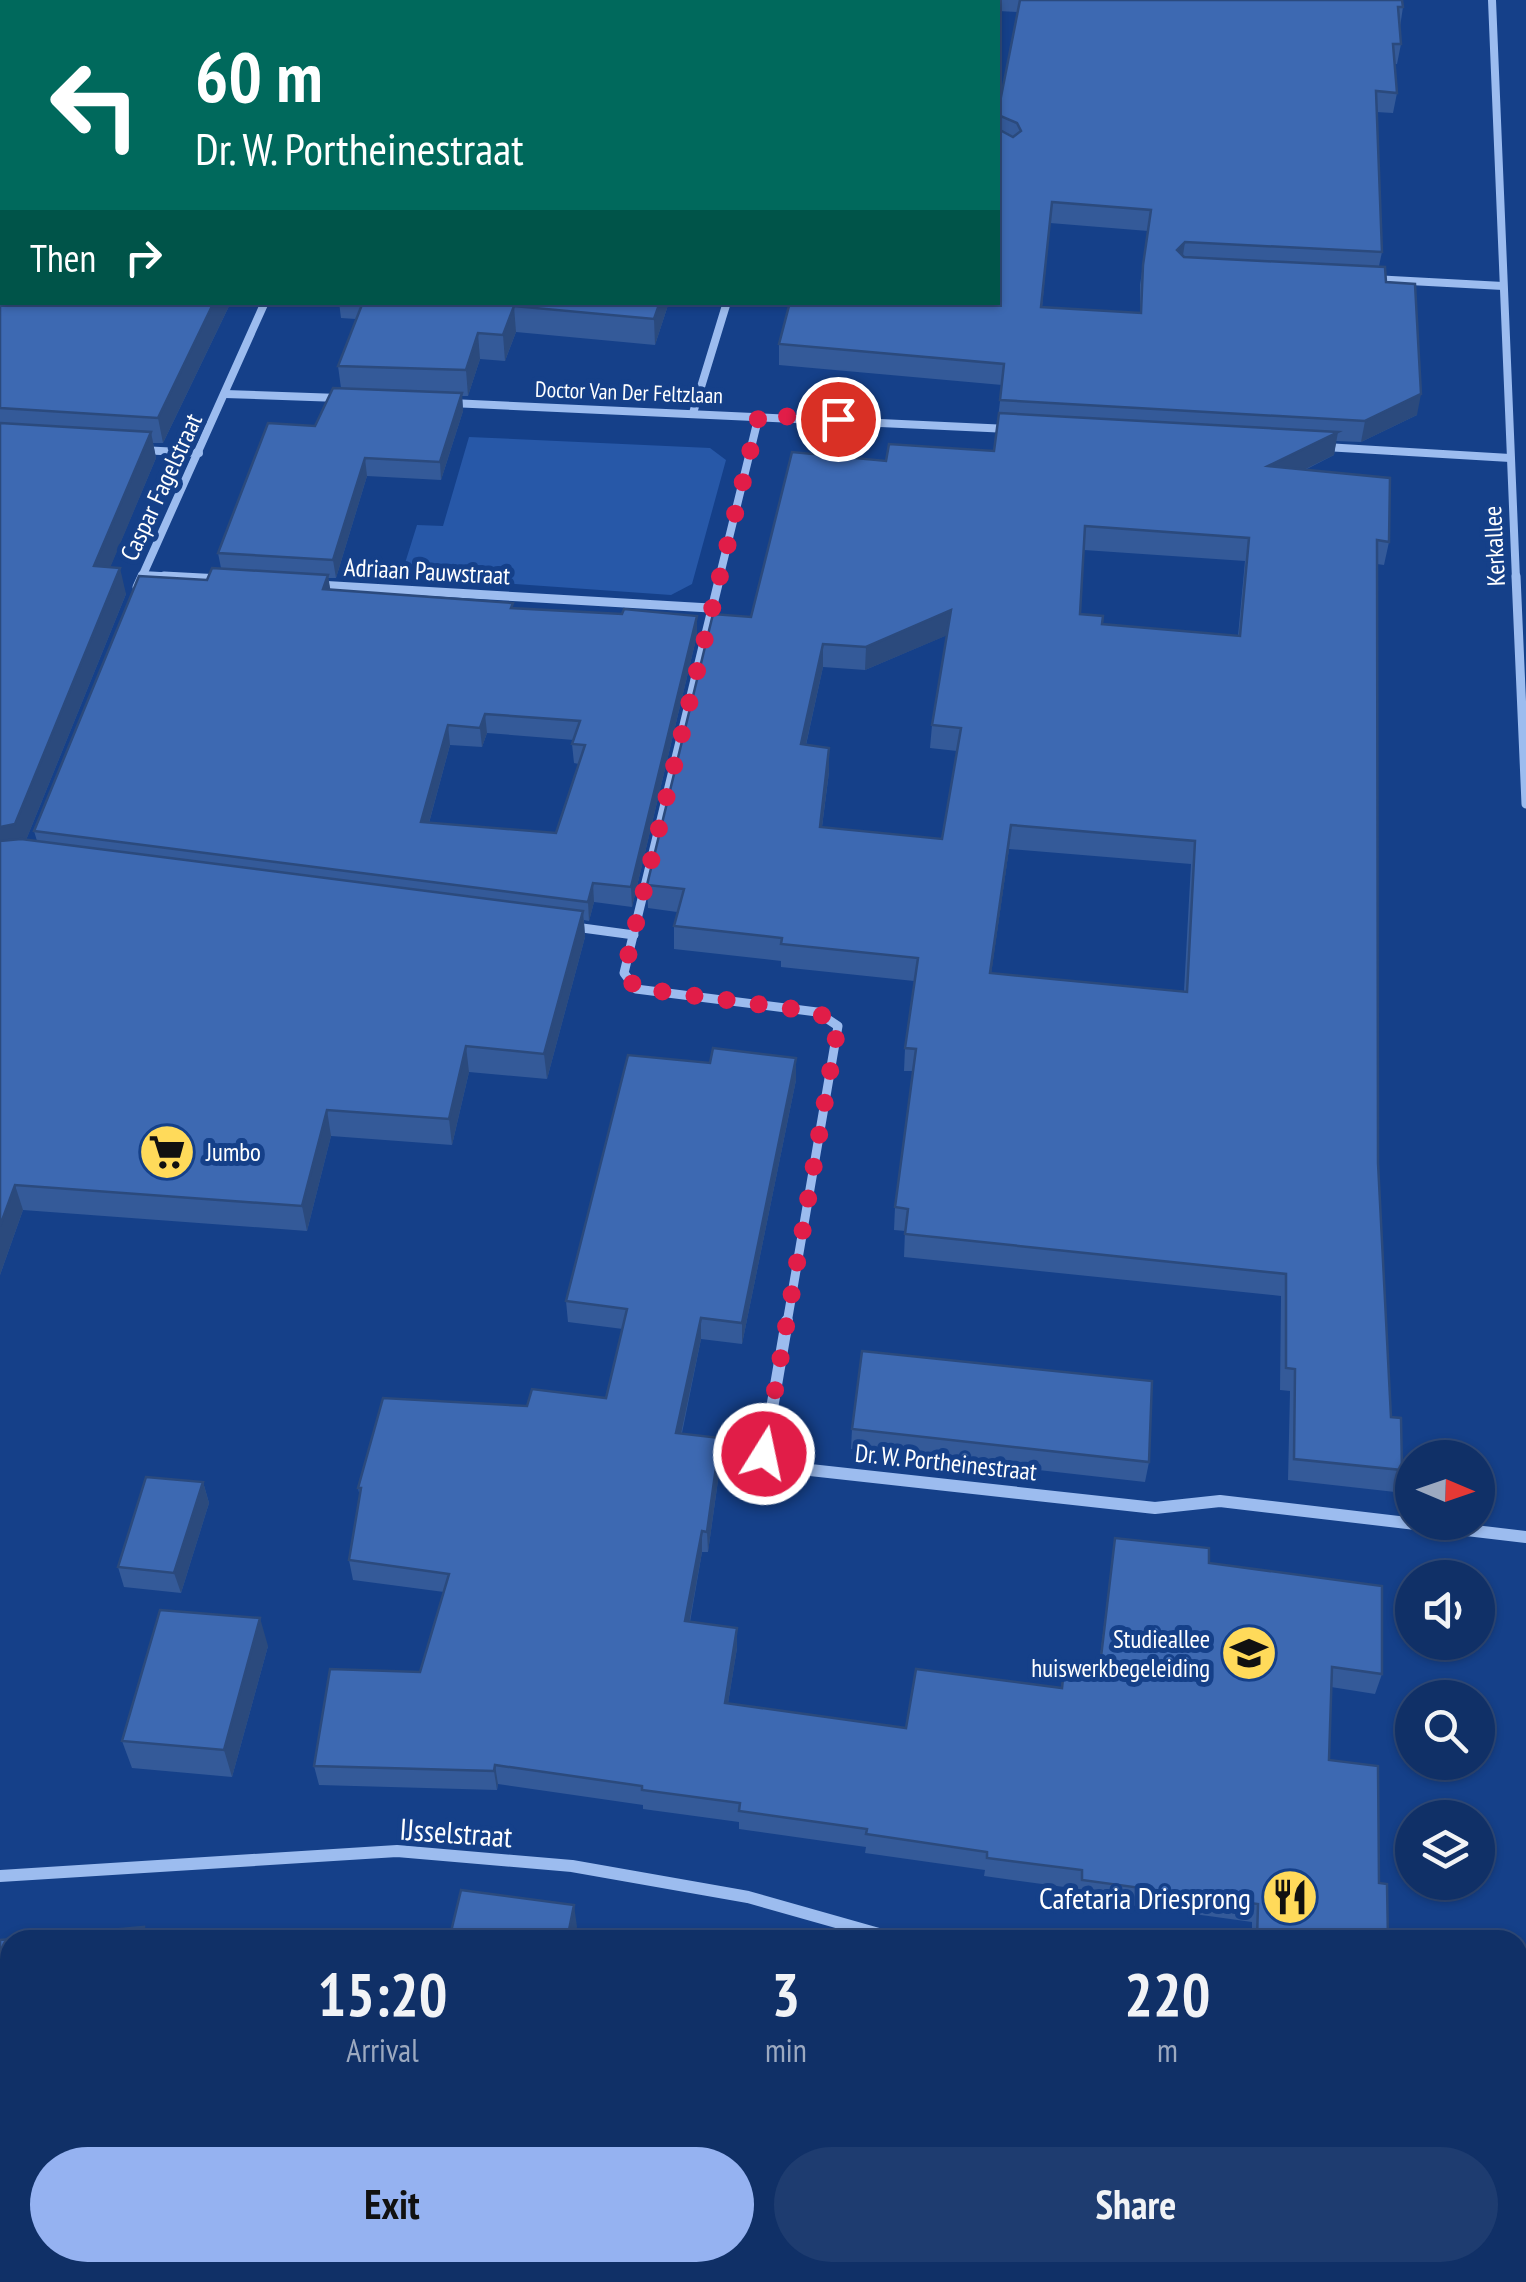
<!DOCTYPE html>
<html lang="en">
<head>
<meta charset="utf-8">
<style>
	:root { --surface:#103067; --page:#1e3c70; --text:#f1f3f6; --muted:#9ca9c0; --line:#304b7b; --accent:#95b2f1 }
	body { margin:0; font-family:"PT Sans Narrow",sans-serif; background:var(--page); color:var(--text); height:100vh; display:flex; flex-direction:column; font-size:38px; white-space:nowrap }
	* { box-sizing:border-box; margin:0 }
	p { font-size:32px; color:var(--muted) }
	.icon { flex:none; width:55px; height:55px; fill:none; stroke:currentColor; stroke-width:2; stroke-linecap:round; stroke-linejoin:round }
	.map { position:relative; flex:1; overflow:hidden }
	.details { position:absolute; left:0px; top:1930px; width:1528px; height:352px; display:flex; flex-direction:column; background:var(--surface); border-radius:30px 30px 0 0; box-shadow:0 2px 8px #0004,0 0 0 2px var(--line) }
	.details>* { flex:none }
	.top-card { position:absolute; left:0px; top:0px; width:1000px; height:305px; box-shadow:0 2px 8px #0004,0 0 0 2px var(--line); background:#00695c; color:#fff; overflow:hidden }
	.needle { width:65px; rotate:92deg }
	.fabs { position:absolute; left:1395px; top:1440px; display:grid; gap:20px }
	.fabs a { display:grid; place-items:center; width:100px; height:100px; border-radius:50%; background:var(--surface); box-shadow:0 2px 8px #0004,0 0 0 2px var(--line); font-size:50px }
	.pin { position:absolute; display:grid; place-items:center; width:85px; height:85px; color:#fff; margin:-42px; border:5px solid #fff; border-radius:50%; box-shadow:0 2px 10px #0007 }
	.me { position:absolute; width:110px; margin:-55px; rotate:10deg; stroke-linejoin:round; filter:drop-shadow(0 0 8px #0008) }
	.turn { display:flex; align-items:center; gap:35px; height:210px; padding:0 30px; font-size:45px }
	.turn .icon { width:130px; height:130px; stroke-width:2.5 }
	.turn b { display:block; font-size:70px; line-height:85px }
	.then { display:flex; align-items:center; height:95px; padding:0 30px; background:#0003; gap:20px; font-size:38px }
	.eta { display:flex; justify-content:space-evenly; align-items:center; height:170px; text-align:center }
	.eta b { font-size:60px; font-weight:800; line-height:70px }
	.button { display:flex; gap:20px; margin-top:auto; padding:20px 30px }
	.button a { flex:1; height:115px; border-radius:60px; background:var(--accent); color:#111; font-size:40px; font-weight:800; line-height:115px; text-align:center }
	.button a+a { background:var(--page); color:var(--text) }
	.map>svg:first-child { display:block }
	.green { fill:#2758a8 }
	.lines { fill:none; stroke-linecap:round; stroke-linejoin:round }
	.street-far2 { stroke:#9cbcef; stroke-width:8 }
	.street-far1 { stroke:#9cbcef; stroke-width:9 }
	.street { stroke:#9cbcef; stroke-width:12 }
	.wall { fill:#345a99; fill-rule:evenodd }
	.shaded-wall { fill:#2b4a7d }
	.building { fill:#3d69b2; stroke:#2b4a7d; stroke-width:2.5; fill-rule:evenodd }
	.route { stroke:#e11d48; stroke-width:18; stroke-dasharray:0 32.4 }
	.labels { text-anchor:middle; dominant-baseline:central; stroke-width:10; stroke-linejoin:round; paint-order:stroke }
	.far-street-label { font-size:22px; fill:#fff; stroke:#154089 }
	.street-label { font-size:25px; fill:#fff; stroke:#154089 }
	.poi-label { font-size:25px; fill:#fff; stroke:#154089; text-anchor:start }
	.near-street-label { font-size:30px; fill:#fff; stroke:#154089 }
	.near-poi-label { font-size:30px; fill:#fff; stroke:#154089; text-anchor:end }
</style>
</head>
<body>
<div class="map">
<svg width="1526" height="2282" viewBox="0 0 1526 2282">
	<rect width="100%" height="100%" fill="#154089"/>
	<g class="green">
		<polygon points="469,437 710,448 726,460 692,584 671,595 401,576 417,525 443,526"/>
		<polygon points="1518,2209 1526,2223 1526,2282 1476,2282 1471,2273 1518,2272"/>
	</g>
	<g class="lines">
		<g class="street-far2">
			<polyline points="1492,0 1516,579"/>
			<polyline points="1373,279 1503,286"/>
			<polyline points="225,394 339,398"/>
			<polyline points="451,403 1009,429"/>
			<polyline points="693,413 727,302"/>
			<polyline points="1325,447 1510,458"/>
			<polyline points="141,450 199,453"/>
			<polyline points="142,575 214,579"/>
			<polyline points="141,579 265,302"/>
			<polyline points="719,579 759,415"/>
		</g>
		<g class="street-far1">
			<polyline points="164,576 221,579"/>
			<polyline points="720,576 624,973 636,989 817,1012 838,1026 787,1323"/>
			<polyline points="1516,576 1526,804"/>
			<polyline points="318,585 710,608"/>
			<polyline points="137,587 142,576"/>
			<polyline points="575,927 634,935"/>
		</g>
		<g class="street">
			<polyline points="787,1321 764,1455 783,1467 1155,1508 1220,1501 1526,1537"/>
			<polyline points="0,1876 397,1851 572,1866 748,1897 900,1940"/>
			<polyline points="1518,2117 1526,2120"/>
		</g>
	</g>
	<g class="wall">
		<path d="M 0,0 L 774,0 L 773,2 L 2,2 L 231,302 L 163,443 L 153,443 L 156,458 L 110,567 L 126,594 L 26,840 L 37,841 L 34,831 L 207,580 L 221,568 L 218,553 L 315,426 L 341,388 L 338,366 L 356,319 L 341,318 L 339,302 L 669,302 L 655,345 L 516,332 L 505,361 L 480,359 L 468,396 L 462,396 L 463,411 L 441,480 L 367,476 L 336,578 L 328,578 L 330,590 L 513,608 L 697,635 L 632,907 L 594,902 L 589,921 L 584,920 L 585,937 L 547,1079 L 469,1072 L 452,1145 L 331,1136 L 307,1231 L 23,1210 L 0,1275 ZM 487,733 L 574,740 L 572,744 L 574,763 L 579,764 L 556,833 L 429,823 L 450,745 L 482,747 Z"/>
		<path d="M 872,0 L 1402,0 L 1403,7 L 1400,27 L 1401,44 L 1397,64 L 1395,64 L 1397,93 L 1393,113 L 1376,112 L 1382,252 L 1379,266 L 1386,282 L 1417,415 L 1361,442 L 1336,441 L 1334,455 L 1305,470 L 1389,542 L 1384,565 L 1377,564 L 1378,1163 L 1391,1417 L 1402,1470 L 1395,1492 L 1288,1480 L 1290,1391 L 1280,1390 L 1281,1296 L 904,1257 L 905,1231 L 894,1230 L 895,1207 L 913,1071 L 904,1071 L 905,1048 L 914,981 L 781,967 L 781,961 L 674,949 L 674,926 L 677,912 L 648,908 L 647,885 L 751,617 L 886,461 L 994,451 L 1002,385 L 779,365 L 779,344 L 998,302 L 998,112 L 1017,12 L 998,11 L 998,2 L 889,2 ZM 1050,223 L 1148,231 L 1140,285 L 1140,313 L 1042,307 ZM 1084,550 L 1245,561 L 1238,636 L 1102,624 L 1080,614 ZM 947,635 L 932,725 L 930,748 L 957,751 L 942,839 L 822,827 L 829,772 L 806,745 L 823,667 L 865,670 ZM 1009,849 L 1191,864 L 1184,991 L 991,973 Z"/>
		<polygon points="796,1080 742,1344 701,1339 682,1433 721,1459 708,1552 702,1552 690,1622 737,1648 728,1703 906,1728 1061,1688 1064,1669 1098,1673 1115,1538 1209,1563 1382,1674 1375,1694 1331,1687 1329,1760 1379,1883 1388,1940 1252,1940 1252,1922 1078,1898 1079,1889 984,1876 985,1870 865,1853 866,1847 739,1829 739,1822 643,1809 643,1805 498,1784 497,1790 319,1785 314,1766 420,1672 444,1592 353,1580 349,1560 360,1497 358,1488 527,1406 606,1398 623,1329 568,1322 566,1301"/>
		<polygon points="852,1429 1149,1462 1145,1482 851,1449"/>
		<polygon points="203,1482 209,1503 181,1593 124,1587 118,1567"/>
		<polygon points="268,1646 232,1777 132,1768 122,1741"/>
		<polygon points="0,1940 10,1940 10,2252 0,2253"/>
	</g>
	<g class="shaded-wall">
		<polygon points="1185,242 1182,262 1177,250"/>
		<polygon points="214,302 231,302 163,443 158,418"/>
		<polygon points="660,302 669,302 655,345 654,319"/>
		<polygon points="514,306 516,332 505,361 503,335"/>
		<polygon points="478,333 480,359 468,396 466,370"/>
		<polygon points="462,393 463,411 441,480 440,462"/>
		<polygon points="1421,394 1417,415 1361,442 1365,421"/>
		<polygon points="151,432 156,458 100,592 94,566"/>
		<polygon points="1338,432 1334,455 1265,489 1268,466"/>
		<polygon points="365,458 367,476 336,578 333,560"/>
		<polygon points="120,568 126,594 22,850 0,854 0,827"/>
		<polygon points="328,575 331,594 323,589"/>
		<polygon points="951,610 950,634 865,670 866,647"/>
		<polygon points="697,616 697,635 632,907 631,887"/>
		<polygon points="823,644 823,667 801,767 801,744"/>
		<polygon points="485,714 487,733 482,747 480,728"/>
		<polygon points="448,725 450,745 424,841 421,822"/>
		<polygon points="829,748 829,772 819,850 820,827"/>
		<polygon points="1011,825 1009,849 988,996 990,973"/>
		<polygon points="593,883 594,902 589,921 588,902"/>
		<polygon points="583,911 585,937 547,1079 544,1054"/>
		<polygon points="466,1046 469,1072 452,1145 449,1119"/>
		<polygon points="796,1058 796,1080 742,1344 742,1323"/>
		<polygon points="327,1110 331,1136 307,1231 302,1206"/>
		<polygon points="15,1185 23,1210 0,1275 0,1226"/>
		<polygon points="701,1318 701,1339 677,1453 676,1433"/>
		<polygon points="720,1438 721,1459 708,1552 707,1532"/>
		<polygon points="203,1482 209,1503 181,1593 174,1573"/>
		<polygon points="702,1531 702,1552 686,1641 685,1621"/>
		<polygon points="260,1618 268,1646 232,1777 224,1750"/>
		<polygon points="737,1628 737,1648 725,1722 725,1703"/>
		<polygon points="495,1765 498,1784 497,1790 494,1771"/>
		<polygon points="574,1905 577,1927 574,1940 567,1940"/>
		<polygon points="144,1927 149,1940 143,1940"/>
	</g>
	<g class="building">
		<polygon points="0,0 760,0 759,2 2,2 2,302 214,302 158,418 0,408"/>
		<path d="M 1020,0 L 1402,0 L 1403,7 L 1398,7 L 1401,44 L 1393,44 L 1397,93 L 1376,91 L 1382,252 L 1185,242 L 1177,250 L 1184,257 L 1385,267 L 1386,282 L 1415,284 L 1421,394 L 1365,421 L 1000,400 L 1004,364 L 779,344 L 790,302 L 998,302 L 998,129 L 1013,137 L 1021,131 L 1017,123 L 998,115 L 998,112 ZM 1052,202 L 1151,210 L 1143,265 L 1141,313 L 1041,307 Z"/>
		<polygon points="363,302 660,302 654,319 514,306 503,335 478,333 466,370 338,366"/>
		<polygon points="333,388 462,393 440,462 365,458 333,560 218,553 268,423 315,426"/>
		<path d="M 999,413 L 1338,432 L 1268,466 L 1390,478 L 1389,542 L 1377,540 L 1378,1163 L 1391,1417 L 1401,1418 L 1402,1470 L 1294,1459 L 1295,1369 L 1286,1368 L 1286,1274 L 905,1234 L 908,1209 L 895,1207 L 916,1049 L 905,1048 L 918,958 L 781,944 L 782,938 L 674,926 L 684,889 L 647,885 L 713,614 L 751,617 L 792,452 L 886,461 L 889,444 L 994,451 ZM 1085,526 L 1249,538 L 1240,636 L 1102,624 L 1103,616 L 1080,614 ZM 951,610 L 932,725 L 961,728 L 942,839 L 820,827 L 829,748 L 801,744 L 823,644 L 866,647 ZM 1011,825 L 1195,841 L 1187,992 L 990,973 Z"/>
		<polygon points="0,423 151,432 94,566 120,568 15,824 0,827"/>
		<path d="M 212,568 L 328,575 L 323,589 L 513,603 L 511,608 L 622,614 L 624,609 L 697,616 L 631,887 L 593,883 L 588,902 L 34,831 L 139,576 L 207,580 ZM 485,714 L 580,721 L 572,744 L 585,745 L 556,833 L 421,822 L 448,725 L 480,728 Z"/>
		<polygon points="21,839 583,911 544,1054 466,1046 449,1119 327,1110 302,1206 15,1185 0,1226 0,841"/>
		<polygon points="713,1048 796,1058 742,1323 701,1318 676,1433 720,1438 707,1532 702,1531 685,1621 737,1628 725,1703 906,1728 916,1669 1062,1688 1064,1669 1099,1674 1115,1538 1209,1548 1209,1563 1382,1586 1382,1674 1332,1667 1329,1760 1378,1766 1379,1883 1387,1884 1388,1940 1257,1940 1258,1904 1082,1880 1082,1870 987,1858 987,1852 866,1834 867,1829 739,1811 740,1803 642,1790 642,1786 495,1765 494,1771 314,1766 330,1669 420,1672 449,1574 349,1560 361,1488 358,1488 383,1398 527,1406 532,1389 606,1398 627,1309 566,1301 628,1055 710,1063"/>
		<polygon points="862,1351 1152,1381 1149,1462 852,1429"/>
		<polygon points="146,1477 203,1482 174,1573 118,1567"/>
		<polygon points="160,1610 260,1618 224,1750 122,1741"/>
		<polygon points="461,1890 574,1905 567,1940 449,1940"/>
		<polygon points="144,1927 143,1940 10,1940 10,2236 0,2237 0,1940"/>
		<polygon points="478,2272 696,2272 695,2282 476,2282"/>
		<polygon points="1153,2272 1416,2272 1421,2282 1145,2282 1142,2278"/>
	</g>
	<g class="lines">
		<polyline class="route" points="764,1454 838,1026 817,1012 636,988 624,973 759,415 838,419"/>
	</g>
	<defs>
		<g id="supermarket-disc" transform="scale(2.875)"><circle r="9.5" fill="#ffda5a" stroke="#154089"/><path d="M-6-5.5h2.5l.6 2H6L4.5 2H-2.5L-4.4-4H-6ZM-1.5 3.2a1.3 1.3 0 1 0 .1 0ZM3 3.2a1.3 1.3 0 1 0 .1 0Z" fill="#111"/></g>
		<g id="school-disc" transform="scale(2.875)"><circle r="9.5" fill="#ffda5a" stroke="#154089"/><path d="M0-5L7-2L0 1L-7-2ZM-4 1L0 2.5L4 1V4Q0 6-4 4Z" fill="#111"/></g>
		<g id="restaurant-disc" transform="scale(2.875)"><circle r="9.5" fill="#ffda5a" stroke="#154089"/><path d="M-5-6h1v4h1v-4h1v4h1v-4h1v5L-1.5 .5V6h-2V.5L-5-1ZM5-6V6H3V1.5H1.5Q1.5-4 5-6Z" fill="#111"/></g>
	</defs>
	<g fill-rule="evenodd">
		<use href="#supermarket-disc" x="167" y="1152"/>
		<use href="#school-disc" x="1249" y="1653"/>
		<use href="#restaurant-disc" x="1290" y="1897"/>
	</g>
	<g class="labels">
		<g class="far-street-label">
			<text transform="translate(629 392) rotate(2)">Doctor Van Der Feltzlaan</text>
		</g>
		<g class="street-label">
			<text transform="translate(161 487) rotate(-65)">Caspar Fagelstraat</text>
			<text transform="translate(1494 546) rotate(-93)">Kerkallee</text>
			<text transform="translate(427 571) rotate(3)">Adriaan Pauwstraat</text>
			<text transform="translate(946 1462) rotate(6)">Dr. W. Portheinestraat</text>
		</g>
		<g class="poi-label">
			<text x="206" y="1152">Jumbo</text>
			<text x="1210" y="1639" text-anchor="end">Studieallee<tspan x="1210" dy="29">huiswerkbegeleiding</tspan></text>
		</g>
		<g class="near-street-label">
			<text transform="translate(456 1832) rotate(4)">IJsselstraat</text>
		</g>
		<g class="near-poi-label">
			<text x="1251" y="1897">Cafetaria Driesprong</text>
		</g>
	</g>
</svg>
<div class="fabs">
<a><svg class="needle" viewBox="-14 -14 28 28"><path d="M0-13l5 13h-10z" fill="#e53935"/><path d="M0 13l5-13h-10z" fill="#9ca9c0"/></svg></a>
<a><svg class="icon" aria-label="sound" viewBox="0 0 24 24"><path d="M4 9h4l5-4v14l-5-4H4zM17 9q2 3 0 6"/></svg></a>
<a><svg class="icon" aria-label="search" viewBox="0 0 24 24"><circle cx="10" cy="10" r="6"/><path d="M15 15l6 6"/></svg></a>
<a><svg class="icon" aria-label="layers" viewBox="0 0 24 24"><path d="M12 4l9 5-9 5-9-5zM3 14l9 5 9-5"/></svg></a>
</div>
<div class="pin" style="left:838px;top:419px;background:#d93025"><svg class="icon" aria-label="arrive" viewBox="0 0 24 24"><path d="M6 21V4h12l-3 4 3 4H6"/></svg></div>
<svg class="me" style="left:764px;top:1454px" viewBox="-20 -20 40 40"><circle r="17" fill="#e11d48" stroke="#fff" stroke-width="3"/><path d="M0-11L8 9 0 5-8 9z" fill="#fff"/></svg>
<div class="top-card">
<div class="turn"><svg class="icon" aria-label="left" viewBox="0 0 24 24"><path d="M17 20v-9H6M10 6l-5 5 5 5"/></svg><div><b>60 m</b>Dr. W. Portheinestraat</div></div>
<div class="then">Then<svg class="icon" aria-label="right" viewBox="0 0 24 24"><path d="M7 20v-9h11M14 6l5 5-5 5"/></svg></div>
</div>
<section class="details">
<div class="eta">
<div><b>15:20</b><p>Arrival</p></div>
<div><b>3</b><p>min</p></div>
<div><b>220</b><p>m</p></div>
</div>
<div class="button"><a>Exit</a><a>Share</a></div>
</section>
</div>
</body>
</html>
